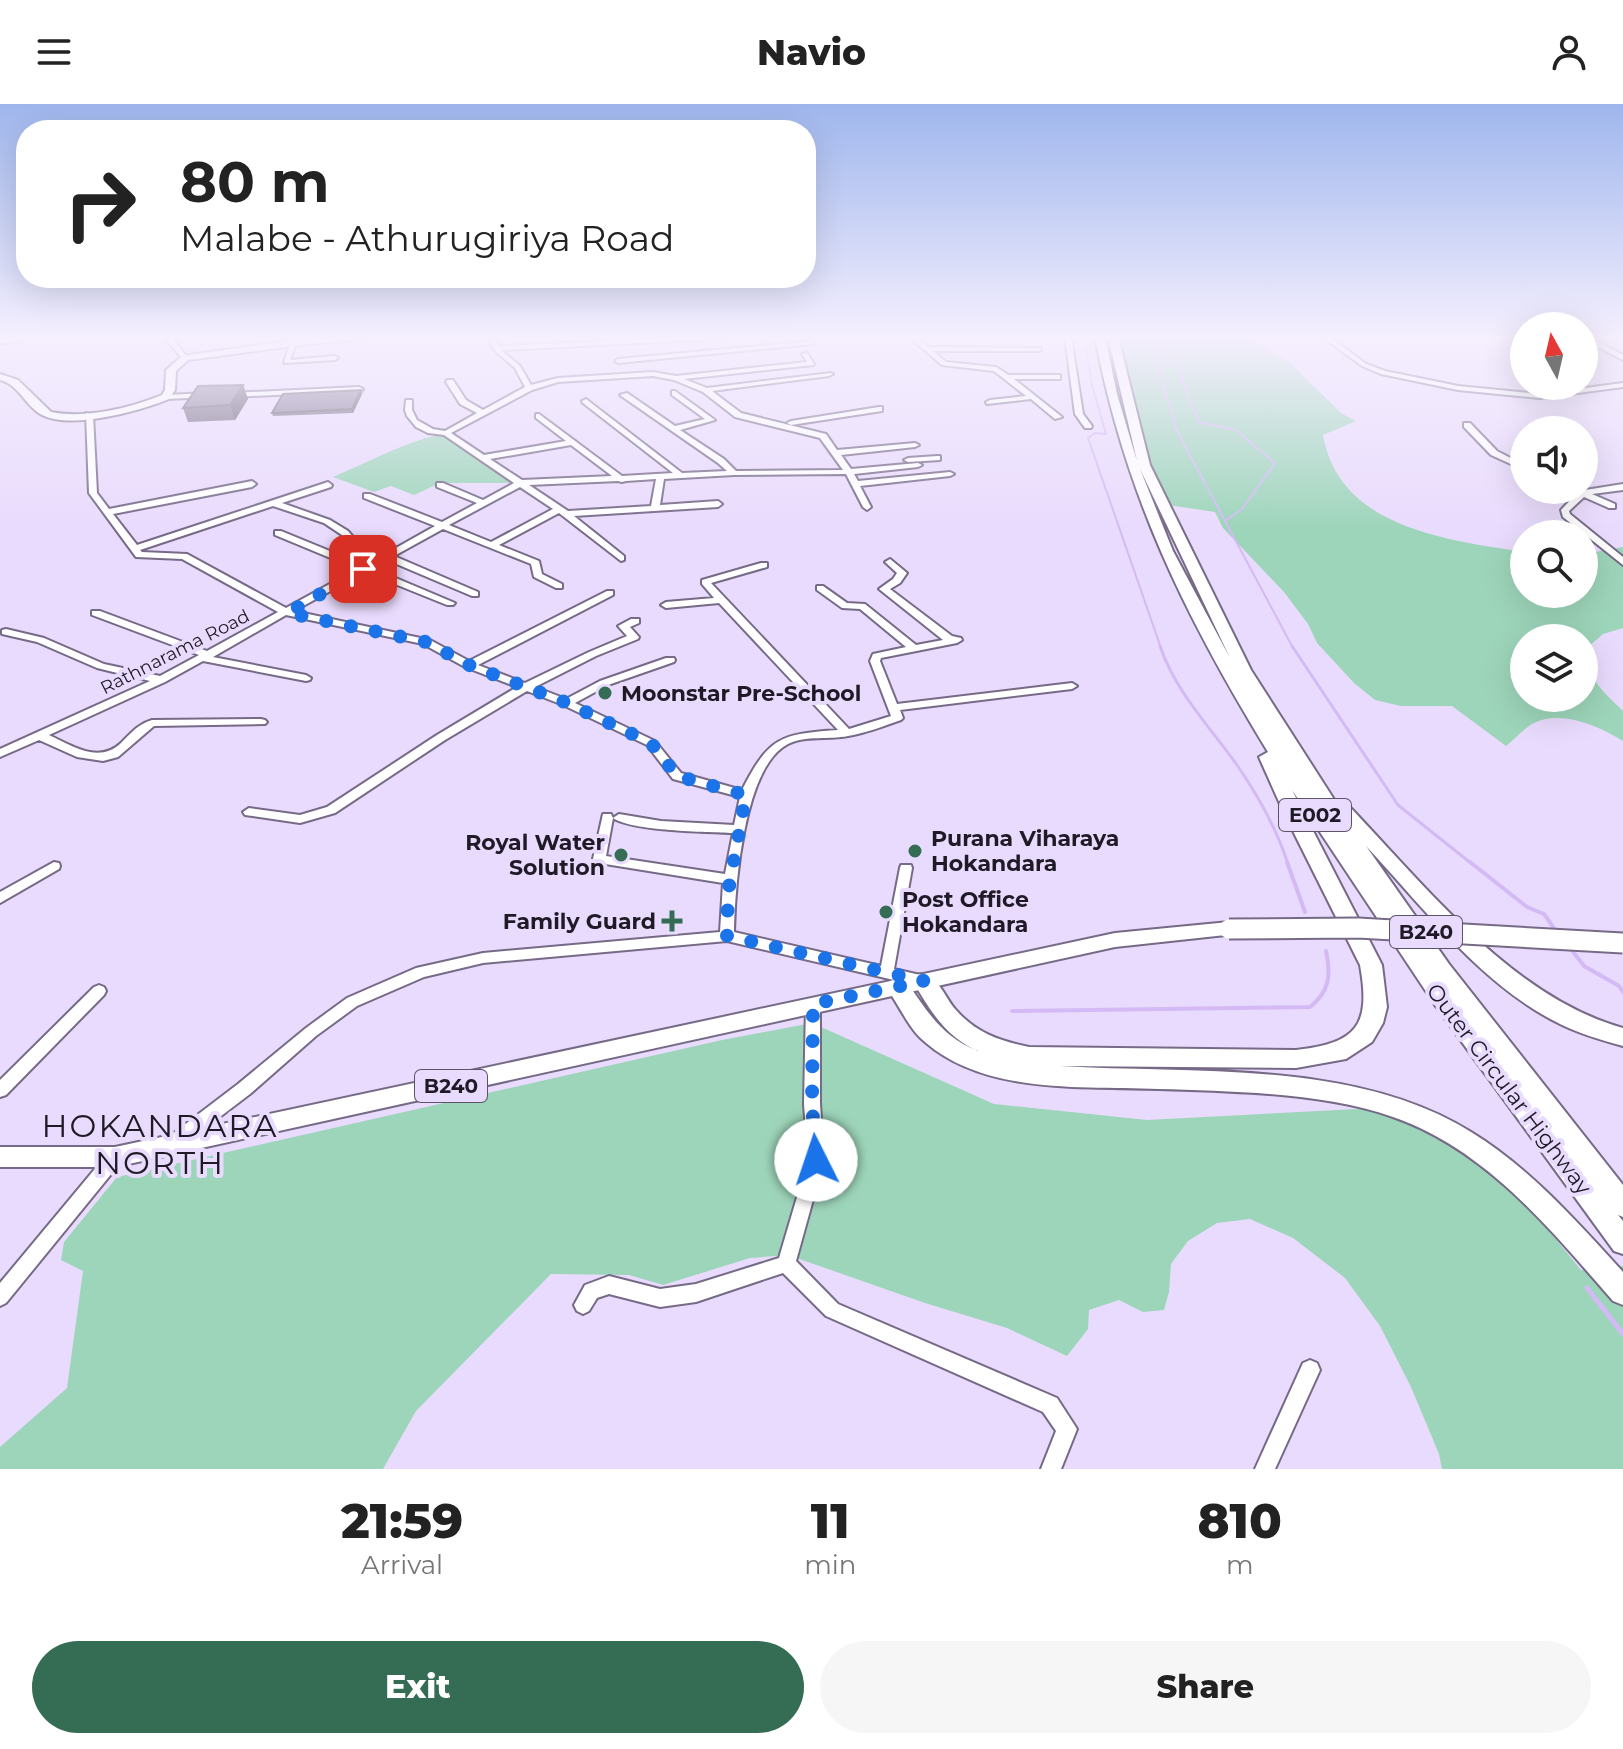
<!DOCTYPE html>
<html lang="en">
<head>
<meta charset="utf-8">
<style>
	:root { --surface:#fff; --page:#f6f6f6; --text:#222; --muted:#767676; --accent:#346c54 }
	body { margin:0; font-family:Montserrat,sans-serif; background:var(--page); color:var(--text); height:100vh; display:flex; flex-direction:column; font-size:30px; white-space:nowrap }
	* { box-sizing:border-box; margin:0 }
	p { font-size:26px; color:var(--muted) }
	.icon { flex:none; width:44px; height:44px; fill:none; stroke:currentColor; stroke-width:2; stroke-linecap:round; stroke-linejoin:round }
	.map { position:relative; height:1365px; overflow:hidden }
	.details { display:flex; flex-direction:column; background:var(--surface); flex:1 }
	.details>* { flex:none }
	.banner { position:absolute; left:16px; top:16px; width:800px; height:168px; border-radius:32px; box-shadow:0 8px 32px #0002; background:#fff; color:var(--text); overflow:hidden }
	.needle { width:52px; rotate:352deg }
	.buttons { position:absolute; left:1510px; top:208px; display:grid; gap:16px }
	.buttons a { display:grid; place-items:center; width:88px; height:88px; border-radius:50%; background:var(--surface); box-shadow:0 8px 32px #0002; font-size:40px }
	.pin { position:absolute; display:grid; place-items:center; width:68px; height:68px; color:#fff; margin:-34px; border-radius:16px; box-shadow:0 4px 12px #0006 }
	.me { position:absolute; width:88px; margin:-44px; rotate:356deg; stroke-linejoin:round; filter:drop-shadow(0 0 6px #0008) }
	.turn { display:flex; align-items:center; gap:28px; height:168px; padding:0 32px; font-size:36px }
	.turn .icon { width:104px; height:104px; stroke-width:2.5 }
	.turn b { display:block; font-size:56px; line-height:68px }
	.eta { display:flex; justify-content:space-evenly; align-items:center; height:136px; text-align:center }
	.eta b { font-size:48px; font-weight:800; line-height:56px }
	.button { display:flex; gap:16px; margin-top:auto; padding:16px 32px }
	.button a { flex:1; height:92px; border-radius:48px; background:var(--accent); color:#fff; font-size:32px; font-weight:800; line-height:92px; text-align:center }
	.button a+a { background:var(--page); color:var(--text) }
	header { display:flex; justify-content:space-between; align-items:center; height:104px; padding:0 32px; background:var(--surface); font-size:36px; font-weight:800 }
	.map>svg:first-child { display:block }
	.green { fill:#9dd5ba; fill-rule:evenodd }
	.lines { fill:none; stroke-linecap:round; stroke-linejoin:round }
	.stream-far3 { stroke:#d3baf5; stroke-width:2 }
	.stream-far2 { stroke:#d3baf5; stroke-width:3 }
	.stream-far1 { stroke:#d3baf5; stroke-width:4 }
	.stream { stroke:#d3baf5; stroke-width:5 }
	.minor-casing { stroke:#766a87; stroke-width:4 }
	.major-casing { stroke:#766a87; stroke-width:4 }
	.highway-casing { stroke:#766a87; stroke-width:4 }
	.minor { fill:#fff; fill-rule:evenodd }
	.major { fill:#fff; fill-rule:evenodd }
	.highway { fill:#fff; fill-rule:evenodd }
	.major-bridge-casing { stroke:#766a87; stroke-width:23; stroke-linecap:butt }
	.major-bridge { stroke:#fff; stroke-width:19 }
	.wall { fill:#6a5f78 }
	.shaded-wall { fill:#564e62 }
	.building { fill:#7b6f8c; stroke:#564e62; stroke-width:2 }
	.route { stroke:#1a73e8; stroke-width:14; stroke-dasharray:0 25.2 }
	.poi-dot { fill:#346c54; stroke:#e9dbfd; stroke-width:3 }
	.labels { text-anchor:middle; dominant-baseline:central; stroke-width:8; stroke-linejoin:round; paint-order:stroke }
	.far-street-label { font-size:18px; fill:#1f1a26; stroke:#e9dbfd }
	.shield { fill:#e9dbfd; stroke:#5c5466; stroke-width:2 }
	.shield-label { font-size:20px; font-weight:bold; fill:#1f1a26 }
	.poi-label { font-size:22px; font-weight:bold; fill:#1f1a26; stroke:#e9dbfd; text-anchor:start }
	.street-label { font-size:22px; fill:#1f1a26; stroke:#e9dbfd }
	.near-quarter-label { font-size:32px; letter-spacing:2px; fill:#1f1a26; stroke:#e9dbfd }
</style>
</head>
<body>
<header><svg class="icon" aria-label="menu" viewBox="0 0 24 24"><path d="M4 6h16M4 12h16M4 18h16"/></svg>Navio<svg class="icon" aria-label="person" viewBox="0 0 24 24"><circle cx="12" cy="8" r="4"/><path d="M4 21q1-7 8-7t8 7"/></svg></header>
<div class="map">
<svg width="1623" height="1365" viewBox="0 0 1623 1365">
	<rect width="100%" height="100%" fill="#e9dbfd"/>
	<g class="green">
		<path d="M 1117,233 L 1255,233 L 1259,241 L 1289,258 L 1341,309 L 1356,317 L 1323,331 C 1339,424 1447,436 1524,448 L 1524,490 L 1584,490 L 1584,450 L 1623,443 L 1623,524 L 1603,530 L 1587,544 C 1586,575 1603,587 1623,607 L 1623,637 C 1601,623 1563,606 1536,618 C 1526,622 1515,635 1506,642 L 1452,602 L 1401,602 L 1375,596 L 1354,579 L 1317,539 L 1308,520 L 1284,488 L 1223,424 L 1215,408 L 1168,401 L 1147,348 ZM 1524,534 L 1584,534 L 1584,594 L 1524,594 Z"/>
		<path d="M 442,331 L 515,379 L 440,379 L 414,391 L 391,382 L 374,388 L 333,373 C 362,361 415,333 442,331 Z"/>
		<polygon points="812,919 994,1000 1147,1016 1414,1002 1510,1079 1581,1166 1623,1162 1623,1365 1442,1365 1439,1350 1411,1283 1380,1222 1345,1174 1293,1134 1250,1115 1217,1119 1188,1137 1171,1160 1169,1188 1164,1206 1143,1208 1119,1196 1089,1206 1088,1225 1067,1252 1007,1224 925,1199 788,1151 750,1154 663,1181 629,1171 551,1170 416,1307 383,1365 0,1365 0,1343 67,1284 83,1167 61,1156 64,1138 117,1073 722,936"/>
	</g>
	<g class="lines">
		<g class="stream-far3">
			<polyline points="1084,233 1092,281 1106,330 1095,329 1088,334 1161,544"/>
			<polyline points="1150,233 1176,325 1293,544"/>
			<polyline points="1153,239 1177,262 1199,318 1236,326 1275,359 1242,405 1225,417"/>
		</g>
		<g class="stream-far2">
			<path d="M 1160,542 C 1175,587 1210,623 1237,661 C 1257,690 1277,726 1288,760"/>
			<polyline points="1292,542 1398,701 1472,760"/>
		</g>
		<g class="stream-far1">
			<polyline points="1287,758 1305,808"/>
			<polyline points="1470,758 1527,803 1544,810 1556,827"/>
			<polyline points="1571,845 1584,862 1619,882 1623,888"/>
			<path d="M 1012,907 L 1310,903 C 1330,887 1331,871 1326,847"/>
		</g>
		<polyline class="stream" points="1587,1184 1623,1230"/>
		<g class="minor-casing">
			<g id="minor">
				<polygon points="15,233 32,233 0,240 0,236"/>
				<polygon points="164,233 171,233 187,253 187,255 183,255"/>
				<path d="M 489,233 L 495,233 L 498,242 L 696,233 L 755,233 L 501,246 L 520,262 L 531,281 L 558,274 L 653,268 L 676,272 L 807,258 L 802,250 L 807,249 L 814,260 L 813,261 L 684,275 L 707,284 L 831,269 L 833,270 L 829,272 L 712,287 L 741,309 L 826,330 L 837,346 L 915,339 L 919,341 L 915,343 L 841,351 L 851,365 L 918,359 L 922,361 L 918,363 L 854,370 L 858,377 L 950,368 L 954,370 L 950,372 L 860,382 L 871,403 L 867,406 L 863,403 L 846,370 L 734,371 L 664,375 L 660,401 L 718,397 L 722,400 L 718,403 L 574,412 L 624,452 L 624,456 L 621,457 L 559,409 L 499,441 L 539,457 L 542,470 L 562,480 L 562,484 L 556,484 L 534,473 L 531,460 L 443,425 L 394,452 L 478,488 L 478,492 L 472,492 L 387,456 L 372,464 L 455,499 L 453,501 L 447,501 L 365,468 L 294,507 L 430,536 L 469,557 L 607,487 L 613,487 L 613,491 L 478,561 L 525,579 L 589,548 L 627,532 L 618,522 L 631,515 L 639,515 L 639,519 L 630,523 L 639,533 L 638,535 L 596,552 L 535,583 L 566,595 L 600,577 L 666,554 L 674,554 L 675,556 L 674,558 L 608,581 L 575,599 L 655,637 L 681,669 L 742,686 C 769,633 780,630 838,626 L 719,499 L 666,504 L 661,501 L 666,498 L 714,494 L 702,480 L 702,476 L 761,459 L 767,459 L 767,463 L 711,479 L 849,625 L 891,612 L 870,557 L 873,550 L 906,543 L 860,505 L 842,504 L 817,486 L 817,482 L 823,482 L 847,499 L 865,500 L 916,541 L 943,536 L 879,485 L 893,475 L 897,469 L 885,458 L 890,455 L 907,469 L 900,479 L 890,485 L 952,532 L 961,534 L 962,536 L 957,539 L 881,554 L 880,557 L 897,600 L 1072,579 L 1077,582 L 1072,585 L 900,606 L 903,614 L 901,616 C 884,622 866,629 848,632 C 829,636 806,631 788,640 C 743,663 735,784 734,828 L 881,862 L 900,764 L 901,761 L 911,761 L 912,764 L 894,865 L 929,873 L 931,877 L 929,881 L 924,883 L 727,837 L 483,859 L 424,873 L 357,902 L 316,932 L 250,990 L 183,1041 L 177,1043 L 171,1041 L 169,1036 L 171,1031 L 238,980 L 306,924 L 347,894 L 416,864 L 483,849 L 720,828 L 723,779 L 599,759 L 594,758 L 593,755 L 603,710 L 611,710 L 613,714 L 619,710 L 661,717 L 734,721 L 740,693 L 673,675 L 647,641 L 563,601 L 527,587 L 445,636 L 335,709 L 300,719 L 245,711 L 243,708 L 249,704 L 300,711 L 327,703 L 437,631 L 517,583 L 465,563 L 423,540 L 286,511 L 213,553 L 306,571 L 311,574 L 310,576 L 306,577 L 203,557 L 165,578 L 49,631 C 72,642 99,660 121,639 C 131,629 138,620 152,616 L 261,615 L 265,616 L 267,618 L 265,620 L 154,622 L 118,653 L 103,657 L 77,653 L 39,636 L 0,653 L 0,645 L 150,577 L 97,564 L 37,538 L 2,530 L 2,526 L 6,525 L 44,534 L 104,560 L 160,572 L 199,551 L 92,511 L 92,507 L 100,507 L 207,547 L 278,508 L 182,455 L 136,453 L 89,389 L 86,309 L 93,311 L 97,389 L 109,405 L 252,377 L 256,380 L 252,383 L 113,410 L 137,441 L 328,378 L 332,381 L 331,383 L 282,399 L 330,416 L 348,427 L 355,435 L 387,449 L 435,422 L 364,394 L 364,390 L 370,390 L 442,418 L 477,399 L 437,383 L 437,379 L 443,379 L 483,396 L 514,379 L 444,331 L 428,329 L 416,323 L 407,312 L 405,306 L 406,296 L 412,296 L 412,306 L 417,316 L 433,325 L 445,327 L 477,309 L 460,300 L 446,278 L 447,276 L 453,276 L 466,296 L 483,306 L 525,283 L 515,264 L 493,245 ZM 653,272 L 674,276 L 703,288 L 735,313 L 820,334 L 843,366 L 736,367 L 724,355 L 680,326 L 715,316 L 675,287 L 672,287 L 672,291 L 705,315 L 675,322 L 627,289 L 620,291 L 718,359 L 727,367 L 682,369 L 586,295 L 582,297 L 583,299 L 673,369 L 622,372 L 539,310 L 536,310 L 536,314 L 566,337 L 484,351 L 451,329 L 532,286 L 558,278 ZM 571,341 L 612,372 L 522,376 L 490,355 ZM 656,375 L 651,402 L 568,407 L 529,381 L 618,377 L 622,378 L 626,377 ZM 520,383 L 553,405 L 491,438 L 449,421 ZM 273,402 L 324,419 L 342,431 L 349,439 L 380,452 L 364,461 L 281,427 L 275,427 L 275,431 L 357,465 L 286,504 L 187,450 L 142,448 L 140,446 ZM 613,714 C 631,727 707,728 733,729 L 725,770 L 606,752 Z"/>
				<polygon points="909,233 916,233 928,243 1041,244 1041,246 1039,247 933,247 946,258 996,263 1008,271 1060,271 1060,275 1014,275 1062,313 1055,315 1031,295 987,300 986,298 990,296 1026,292 994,267 942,261"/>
				<polygon points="1065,233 1071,233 1083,310 1092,322 1091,324 1085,324 1075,310"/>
				<polygon points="1322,233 1330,233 1366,260 1385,267 1458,282 1540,290 1623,279 1623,283 1540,294 1458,286 1381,270 1362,262"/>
				<polygon points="1584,233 1590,233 1623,251 1623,256 1584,236"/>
				<polygon points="293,237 296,239 290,256 335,252 338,254 335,256 284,259 290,239"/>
				<polygon points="812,237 814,238 814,240 618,259 615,257 618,255"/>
				<polygon points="359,283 363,285 362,287 230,293 226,291 230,289"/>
				<polygon points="208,289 211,289 211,293 166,295 162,293 166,291"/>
				<polygon points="879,303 882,303 882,307 791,321 787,319 791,317"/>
				<polygon points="1464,319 1470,319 1497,347 1524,361 1524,366 1491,351 1464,323"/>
				<polygon points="937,352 940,352 940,356 908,358 904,356 908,354"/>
				<polygon points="1623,380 1623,386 1592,390 1615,400 1615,404 1609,404 1584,393 1569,407 1570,410 1623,453 1623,461 1563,413 1561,406 1579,387"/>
				<polygon points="54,758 59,759 60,762 59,765 0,799 0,788"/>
				<polygon points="99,881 104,883 106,887 104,891 6,991 0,993 0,976 94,883"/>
				<polygon points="813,894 818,896 820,900 820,1000 824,1056 796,1157 838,1200 1057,1294 1077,1325 1061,1365 1041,1365 1056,1327 1043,1308 826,1212 783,1169 696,1198 660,1203 609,1190 597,1194 589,1207 583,1210 577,1207 574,1201 585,1181 609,1172 660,1185 696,1180 779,1154 808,1056 804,1000 806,900 808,896"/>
				<polygon points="115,1046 121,1048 123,1053 121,1058 6,1199 0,1202 0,1179 109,1048"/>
				<polygon points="1310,1256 1317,1259 1320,1266 1275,1365 1255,1365 1303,1259"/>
			</g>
		</g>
		<g class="major-casing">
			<g id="major">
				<path d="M 383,233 L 309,240 L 188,256 L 176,267 L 175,286 L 169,295 C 140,307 71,326 42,311 C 25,302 20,281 0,276 L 0,270 L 18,276 L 51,308 C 86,315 130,304 162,291 L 165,286 L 166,266 L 182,252 L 309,234 Z"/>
				<polygon points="1229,818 1235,820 1238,825 1235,830 1115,843 115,1063 0,1063 0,1043 115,1043 1115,829"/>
			</g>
		</g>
		<g class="highway-casing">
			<path id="highway" d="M 1095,233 L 1105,233 L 1117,290 L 1137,357 L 1108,233 L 1118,233 L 1150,361 L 1251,566 L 1335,697 L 1345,698 C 1424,780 1511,893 1623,924 L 1623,942 C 1601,936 1580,930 1560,920 C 1482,882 1424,804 1366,742 L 1449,860 L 1623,1081 L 1623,1113 L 1618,1111 L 1623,1117 L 1623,1150 L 1614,1147 L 1435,901 L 1292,686 L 1382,861 L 1387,903 L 1383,919 L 1372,938 L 1346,955 L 1296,964 L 1060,962 C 1191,970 1355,955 1471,1028 C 1530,1064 1577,1118 1623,1168 L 1623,1201 L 1613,1197 C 1551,1126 1486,1045 1393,1013 C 1326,989 1230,987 1159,985 C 1084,982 986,991 925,938 C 910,926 901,905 890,889 L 887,883 L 890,877 L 898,875 L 906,877 C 927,907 942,933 978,947 C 947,934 929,906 913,877 L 916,871 C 936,865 944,893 956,906 C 976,929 1000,937 1029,943 L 1296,946 C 1357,939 1371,922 1360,861 L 1284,709 L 1259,653 L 1268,648 C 1185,512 1125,391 1095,233 ZM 1140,365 L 1230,554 L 1173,447 Z"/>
		</g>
		<use href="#minor" class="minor"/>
		<use href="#major" class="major"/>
		<use href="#highway" class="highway"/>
		<g class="major-bridge-casing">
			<polyline id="major-bridge" points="1229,825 1358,824 1623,839"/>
		</g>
		<use href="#major-bridge" class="major-bridge"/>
	</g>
	<g class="wall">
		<polygon points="243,281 248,295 235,316 188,318 183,304"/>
		<polygon points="361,286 362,290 353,309 273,312 272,309"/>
	</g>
	<g class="shaded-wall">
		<polygon points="243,281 248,295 235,316 230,301"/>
		<polygon points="361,286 362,290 353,309 352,305"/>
	</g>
	<g class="building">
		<polygon points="243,281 230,301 183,304 198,282"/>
		<polygon points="361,286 352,305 272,309 283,290"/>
	</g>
	<linearGradient id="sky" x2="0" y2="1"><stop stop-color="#9fb6ed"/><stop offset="0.55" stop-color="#f5effe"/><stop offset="1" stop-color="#f5effe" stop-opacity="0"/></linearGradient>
	<rect width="1623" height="425" fill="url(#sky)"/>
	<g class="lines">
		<polyline class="route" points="363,465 288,509 426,538 469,561 567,599 651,639 677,672 746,691 728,788 727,832 924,877 813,900 812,1000 816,1056"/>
	</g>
	<g class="poi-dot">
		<circle cx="605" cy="589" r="8"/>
		<circle cx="915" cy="747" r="8"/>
		<circle cx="621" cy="751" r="8"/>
		<circle cx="886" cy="808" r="8"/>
		<path d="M668 805h8v8h8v8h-8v8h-8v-8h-8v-8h8z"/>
	</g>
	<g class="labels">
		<g class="far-street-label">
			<text transform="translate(175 548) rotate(-27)">Rathnarama Road</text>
		</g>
		<g class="shield">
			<rect x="1279" y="695" width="72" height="32" rx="6"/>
			<rect x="1390" y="812" width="72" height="32" rx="6"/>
			<rect x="415" y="966" width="72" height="32" rx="6"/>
		</g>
		<g class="shield-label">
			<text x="1315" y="711">E002</text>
			<text x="1426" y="828">B240</text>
			<text x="451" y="982">B240</text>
		</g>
		<g class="poi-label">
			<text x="621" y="589">Moonstar Pre-School</text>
			<text x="931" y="734">Purana Viharaya<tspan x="931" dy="25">Hokandara</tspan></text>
			<text x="605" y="738" text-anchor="end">Royal Water<tspan x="605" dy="25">Solution</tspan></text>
			<text x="902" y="795">Post Office<tspan x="902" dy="25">Hokandara</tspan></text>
			<text x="656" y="817" text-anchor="end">Family Guard</text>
		</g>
		<g class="street-label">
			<text transform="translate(1509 985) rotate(53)">Outer Circular Highway</text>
		</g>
		<g class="near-quarter-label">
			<text x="160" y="1021">HOKANDARA<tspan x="160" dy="37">NORTH</tspan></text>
		</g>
	</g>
</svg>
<div class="buttons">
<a><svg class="needle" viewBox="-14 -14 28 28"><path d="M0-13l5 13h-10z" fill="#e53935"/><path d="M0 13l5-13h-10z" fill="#767676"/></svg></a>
<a><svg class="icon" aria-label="sound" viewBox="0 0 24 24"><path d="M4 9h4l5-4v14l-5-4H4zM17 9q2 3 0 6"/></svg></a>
<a><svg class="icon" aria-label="search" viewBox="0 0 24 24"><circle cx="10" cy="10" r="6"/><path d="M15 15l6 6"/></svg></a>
<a><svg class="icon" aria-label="layers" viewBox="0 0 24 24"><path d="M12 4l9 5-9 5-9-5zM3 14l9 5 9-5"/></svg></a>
</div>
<div class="pin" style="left:363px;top:465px;background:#d93025"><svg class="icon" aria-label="arrive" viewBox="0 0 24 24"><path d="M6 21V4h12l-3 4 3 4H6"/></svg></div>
<svg class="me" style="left:816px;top:1056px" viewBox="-20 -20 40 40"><circle r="19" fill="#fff"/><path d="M0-13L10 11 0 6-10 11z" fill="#1a73e8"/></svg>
<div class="banner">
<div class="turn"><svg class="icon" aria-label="right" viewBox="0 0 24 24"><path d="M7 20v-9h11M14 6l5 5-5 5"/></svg><div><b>80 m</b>Malabe - Athurugiriya Road</div></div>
</div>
</div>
<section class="details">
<div class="eta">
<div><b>21:59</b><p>Arrival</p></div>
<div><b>11</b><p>min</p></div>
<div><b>810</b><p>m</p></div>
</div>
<div class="button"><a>Exit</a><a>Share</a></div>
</section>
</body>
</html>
